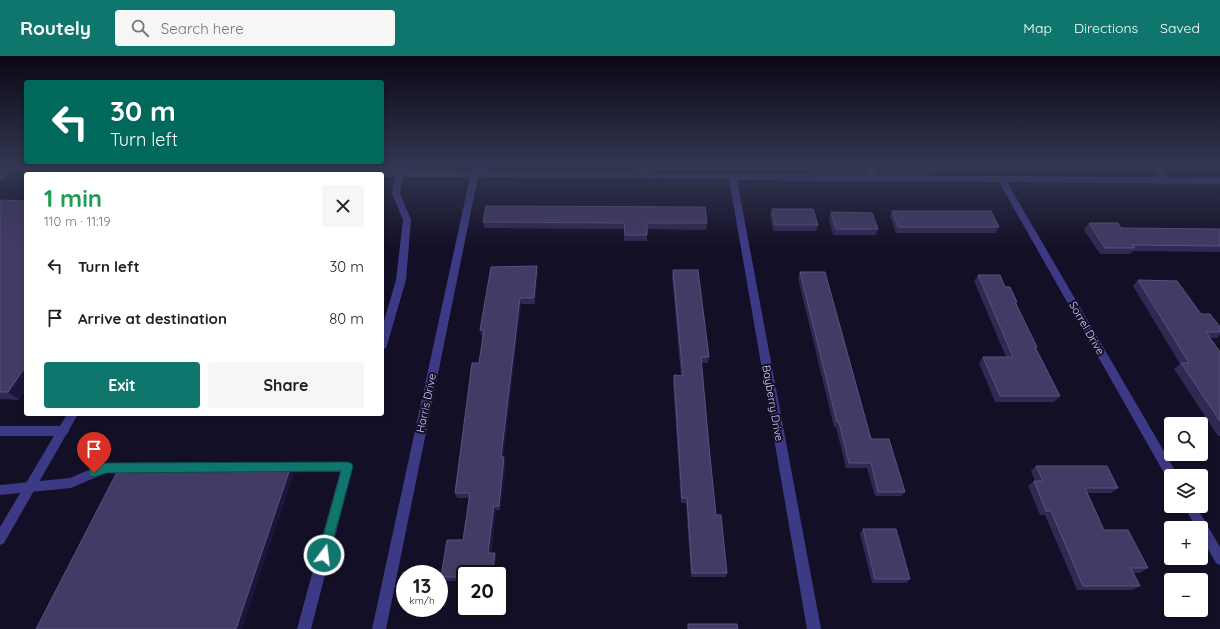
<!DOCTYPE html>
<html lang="en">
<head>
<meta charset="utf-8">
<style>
	:root { --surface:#fff; --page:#f6f6f6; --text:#202124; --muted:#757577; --accent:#0f766e }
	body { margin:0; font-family:Quicksand,sans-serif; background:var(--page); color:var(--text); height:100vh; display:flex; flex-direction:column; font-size:15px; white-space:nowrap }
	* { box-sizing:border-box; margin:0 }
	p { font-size:13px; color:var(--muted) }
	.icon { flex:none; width:22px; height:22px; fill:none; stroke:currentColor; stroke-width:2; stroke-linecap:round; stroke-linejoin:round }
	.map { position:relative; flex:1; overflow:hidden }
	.drawer { position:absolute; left:24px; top:116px; width:360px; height:244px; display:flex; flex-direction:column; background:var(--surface); border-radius:4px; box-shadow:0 2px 6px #0003 }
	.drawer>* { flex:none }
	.banner { position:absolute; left:24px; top:24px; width:360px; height:84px; border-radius:4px; box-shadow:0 2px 6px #0003; background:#00695c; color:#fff; overflow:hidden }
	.buttons { position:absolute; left:1164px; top:361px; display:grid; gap:8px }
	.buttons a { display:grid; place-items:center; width:44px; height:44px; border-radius:4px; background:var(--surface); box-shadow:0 2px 6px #0003; font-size:20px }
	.speed { position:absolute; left:396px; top:509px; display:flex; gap:8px; font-size:20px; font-weight:700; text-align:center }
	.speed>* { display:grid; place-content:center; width:52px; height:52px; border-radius:50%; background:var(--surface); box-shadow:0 2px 6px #0003; line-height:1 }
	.speed small { font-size:10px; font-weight:400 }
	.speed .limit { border:2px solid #111; border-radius:6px; background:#fff; color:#111 }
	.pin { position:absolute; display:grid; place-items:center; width:34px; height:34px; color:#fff; margin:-41px -17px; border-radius:50% 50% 50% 0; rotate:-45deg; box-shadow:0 0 4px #0007 }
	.pin .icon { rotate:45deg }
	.me { position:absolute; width:44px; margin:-22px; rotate:15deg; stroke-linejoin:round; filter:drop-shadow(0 0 3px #0008) }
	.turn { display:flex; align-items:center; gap:14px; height:84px; padding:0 20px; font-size:18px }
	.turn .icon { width:52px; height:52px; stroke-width:2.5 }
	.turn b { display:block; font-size:28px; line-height:34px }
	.round { display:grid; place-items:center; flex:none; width:42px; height:42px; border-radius:4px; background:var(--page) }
	.overview { display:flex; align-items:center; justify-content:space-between; height:68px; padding:0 20px }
	h1 { font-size:24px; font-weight:700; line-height:30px; color:#1e9e55 }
	.button { display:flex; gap:8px; margin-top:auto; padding:8px 20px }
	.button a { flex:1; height:46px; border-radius:4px; background:var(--accent); color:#fff; font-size:16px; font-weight:700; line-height:46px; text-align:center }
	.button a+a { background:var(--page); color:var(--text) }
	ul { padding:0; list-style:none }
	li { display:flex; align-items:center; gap:12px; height:52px; padding:0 20px }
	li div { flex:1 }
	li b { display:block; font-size:15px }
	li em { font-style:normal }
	header { display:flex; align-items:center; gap:24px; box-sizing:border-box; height:56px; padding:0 20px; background:var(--accent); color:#fff }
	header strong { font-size:19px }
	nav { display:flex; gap:22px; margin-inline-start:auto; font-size:14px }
	.search { width:280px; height:36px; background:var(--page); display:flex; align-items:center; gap:10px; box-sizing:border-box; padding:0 14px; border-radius:4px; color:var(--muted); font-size:15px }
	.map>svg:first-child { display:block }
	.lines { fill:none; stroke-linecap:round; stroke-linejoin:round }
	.lane { fill:#3d3a85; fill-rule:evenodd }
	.street { fill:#3d3a85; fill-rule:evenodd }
	.wall { fill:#312854 }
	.shaded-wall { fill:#1d163a }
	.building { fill:#433a66; stroke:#5a527e }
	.route { fill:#0f766e; stroke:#0a4d48 }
	.labels { text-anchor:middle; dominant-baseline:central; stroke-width:4; stroke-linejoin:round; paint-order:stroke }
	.street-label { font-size:11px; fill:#d9d4ff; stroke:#130f26 }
</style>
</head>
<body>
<header>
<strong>Routely</strong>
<div class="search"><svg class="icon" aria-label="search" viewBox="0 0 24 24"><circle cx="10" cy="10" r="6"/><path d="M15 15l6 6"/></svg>Search here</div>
<nav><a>Map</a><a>Directions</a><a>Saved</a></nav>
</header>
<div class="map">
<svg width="1220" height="573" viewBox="0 0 1220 573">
	<rect width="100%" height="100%" fill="#130f26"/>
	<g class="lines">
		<g class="lane">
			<polygon points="397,111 405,111 400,137 411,164 406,224 387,289 386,292 382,293 382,272 396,224 403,164 392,137"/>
			<polygon points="476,111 484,111 481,122 478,123 474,120"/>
			<polygon points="641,111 649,111 653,121 652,123 646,123"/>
			<polygon points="864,111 872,111 876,122 875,124 869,124"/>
			<polygon points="1151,111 1159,111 1169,122 1169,126 1163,126"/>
			<polygon points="5,112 8,112 12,114 3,124 0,125 0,117"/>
			<polygon points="0,370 63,370 67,372 69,375 67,378 63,380 0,380"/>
			<polygon points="347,406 351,407 353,411 311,573 297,573 340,416 106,417 71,432 0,439 0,429 70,422 105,407"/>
		</g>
		<g class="street">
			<polygon points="0,112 375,115 378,117 382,115 1220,122 1220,128 1007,126 1176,416 1178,420 1171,420 1171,425 1168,424 999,126 737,124 821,573 807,573 729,123 478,121 386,573 372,573 470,121 382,121 382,118 0,116"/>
			<polygon points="67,358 78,358 4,487 0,489 0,471"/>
			<polygon points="1184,450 1196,450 1220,491 1220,509 1216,507 1201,481 1201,472 1196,472"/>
		</g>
	</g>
	<g class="wall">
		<polygon points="0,144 26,145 26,332 19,344 0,343"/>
		<polygon points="772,153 818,169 816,175 773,175 770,159"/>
		<polygon points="892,155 999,171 995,177 896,177 890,161"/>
		<polygon points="831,156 878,173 876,179 833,179 829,162"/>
		<polygon points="483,166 707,167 706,174 647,173 647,185 624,185 624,173 484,172"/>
		<polygon points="1089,167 1121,172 1220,173 1220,196 1133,195 1130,198 1100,198 1084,174"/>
		<polygon points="673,214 709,301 708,307 701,307 716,459 727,517 726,521 691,521 686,447 681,447 673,325 674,319 681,320 672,220"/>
		<polygon points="538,216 535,248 521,248 503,401 504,401 506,406 500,454 496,454 491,497 496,501 494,518 465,518 465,525 443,525 441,521 463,484 469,442 457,442 455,437 479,307 483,280 482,280 480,274"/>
		<polygon points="800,216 871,383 905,436 901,440 875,440 867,412 846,412 836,371 834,371 798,222"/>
		<polygon points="978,219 1005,231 1017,246 1016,248 1037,291 1036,292 1060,340 1054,346 995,346 979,307 983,301 1006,301 974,225"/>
		<polygon points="1138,224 1201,258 1220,271 1220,279 1217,282 1210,282 1220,296 1220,380 1218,380 1174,313 1180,308 1133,230"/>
		<polygon points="1036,410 1118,432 1111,437 1087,437 1104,474 1148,512 1140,517 1133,517 1140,530 1132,534 1077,534 1045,459 1040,459 1028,430 1034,425 1035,425 1031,415"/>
		<polygon points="863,473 910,523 906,527 872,527 860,478"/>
	</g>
	<g class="shaded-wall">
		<polygon points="537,210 538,216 535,248 534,242"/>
		<polygon points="520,242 521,248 502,406 501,401"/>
		<polygon points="26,310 26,332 19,344 8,336"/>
		<polygon points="504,401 506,406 500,454 499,450"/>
		<polygon points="290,413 294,418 242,573 236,573"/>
		<polygon points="494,450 496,454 490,501 488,497"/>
		<polygon points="495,497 496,501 494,518 492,518"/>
	</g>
	<g class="building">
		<polygon points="0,144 26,145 26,310 8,336 0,336"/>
		<polygon points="486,150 705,151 707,167 647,167 647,179 625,179 624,167 483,166"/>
		<polygon points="772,153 813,153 818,169 775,169"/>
		<polygon points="892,155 991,155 999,171 898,171"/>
		<polygon points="831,156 872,157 878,173 836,173"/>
		<polygon points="1089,167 1118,167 1121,172 1220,173 1220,190 1133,189 1135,192 1105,192"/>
		<polygon points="537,210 534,242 520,242 501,401 504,401 499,450 494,450 488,497 495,497 492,518 465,518 465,521 441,521 447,484 463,484 470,437 455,437 472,307 479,307 484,274 480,274 491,211"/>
		<polygon points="673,214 698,214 709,301 701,301 709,391 716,459 721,459 727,517 692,517 687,442 682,442 674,319 683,320"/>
		<polygon points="800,216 825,216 871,383 889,383 905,436 878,436 871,407 849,407 839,366 837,366"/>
		<polygon points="978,219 1000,219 1005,231 1010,231 1017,246 1015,246 1037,291 1035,291 1060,340 1000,340 983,301 1013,301"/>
		<polygon points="1138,224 1177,225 1201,258 1210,258 1220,271 1220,276 1206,276 1220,296 1220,365 1181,307 1189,307"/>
		<polygon points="1036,410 1107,410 1118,432 1085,432 1104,474 1128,474 1148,512 1131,512 1140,530 1083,530 1051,455 1046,455 1034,425 1043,425"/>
		<polygon points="290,413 236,573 36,573 118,414"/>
		<polygon points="863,473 896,473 910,523 875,523"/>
		<polygon points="688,568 737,568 738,573 688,573"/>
	</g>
	<linearGradient id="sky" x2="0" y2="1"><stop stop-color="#0a0815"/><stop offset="0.58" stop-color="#333752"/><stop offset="1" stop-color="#333752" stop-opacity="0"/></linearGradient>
	<rect width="1220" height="191" fill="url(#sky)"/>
	<polygon class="route" points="347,406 351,407 353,410 329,499 328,503 324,505 320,503 318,499 341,415 106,417 94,421 90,420 88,417 90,413 105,407"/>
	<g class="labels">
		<g class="street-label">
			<text transform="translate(1087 272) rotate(60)">Sorrel Drive</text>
			<text transform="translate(426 347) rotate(-78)">Harris Drive</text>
			<text transform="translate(773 347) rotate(80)">Bayberry Drive</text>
		</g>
	</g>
</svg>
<div class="buttons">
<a><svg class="icon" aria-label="search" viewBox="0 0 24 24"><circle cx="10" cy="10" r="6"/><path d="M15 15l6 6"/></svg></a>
<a><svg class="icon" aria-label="layers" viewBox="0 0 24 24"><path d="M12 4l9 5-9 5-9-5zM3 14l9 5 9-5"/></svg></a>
<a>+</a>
<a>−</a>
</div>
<div class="speed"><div>13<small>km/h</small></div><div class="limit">20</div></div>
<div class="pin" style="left:94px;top:417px;background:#d93025"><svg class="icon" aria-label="arrive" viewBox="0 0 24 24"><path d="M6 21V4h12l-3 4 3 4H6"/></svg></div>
<svg class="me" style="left:324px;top:499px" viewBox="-20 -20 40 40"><circle r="17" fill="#0f766e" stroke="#fff" stroke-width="3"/><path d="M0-11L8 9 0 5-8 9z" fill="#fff"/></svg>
<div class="banner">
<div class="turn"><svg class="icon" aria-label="left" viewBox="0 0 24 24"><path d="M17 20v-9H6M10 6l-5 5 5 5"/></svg><div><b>30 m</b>Turn left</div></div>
</div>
<section class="drawer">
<div class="overview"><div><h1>1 min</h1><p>110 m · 11:19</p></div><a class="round"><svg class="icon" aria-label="close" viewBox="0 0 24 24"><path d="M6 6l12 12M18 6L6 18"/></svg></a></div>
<ul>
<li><svg class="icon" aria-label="left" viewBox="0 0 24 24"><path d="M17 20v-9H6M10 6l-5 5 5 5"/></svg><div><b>Turn left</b></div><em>30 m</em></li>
<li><svg class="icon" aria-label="arrive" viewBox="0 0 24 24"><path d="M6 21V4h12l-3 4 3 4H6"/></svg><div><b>Arrive at destination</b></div><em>80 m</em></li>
</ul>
<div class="button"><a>Exit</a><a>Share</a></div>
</section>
</div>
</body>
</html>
